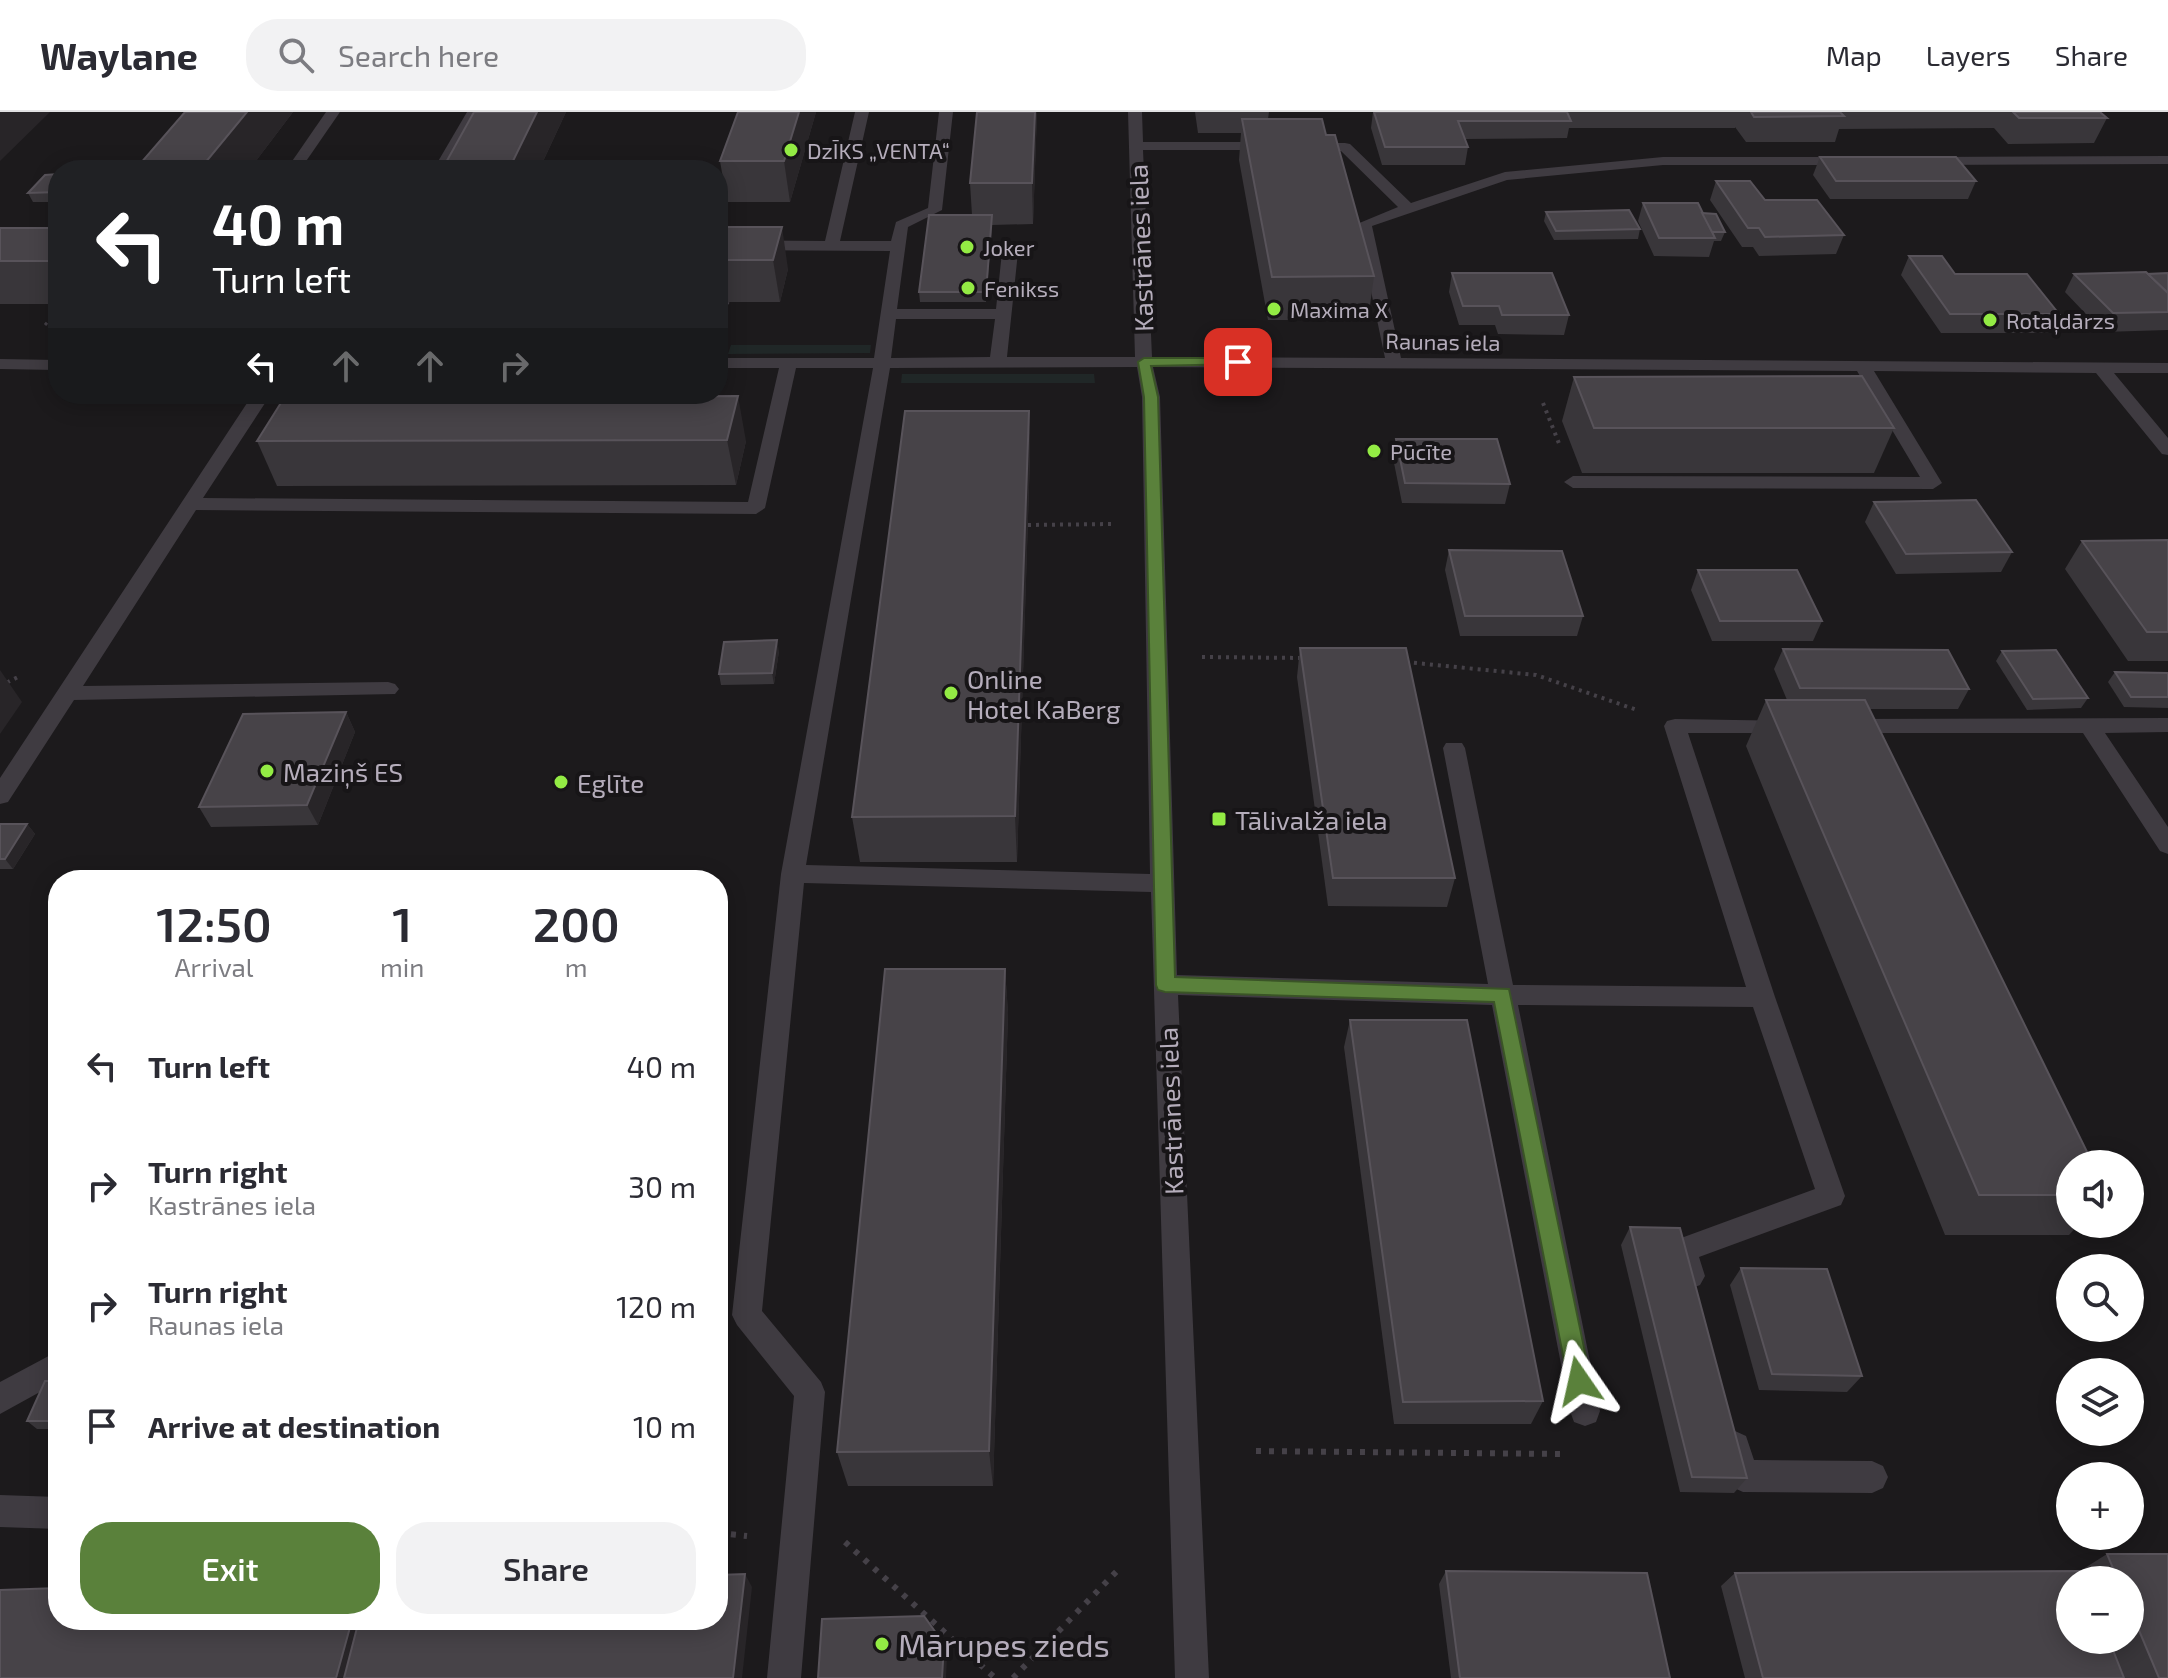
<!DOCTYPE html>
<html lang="en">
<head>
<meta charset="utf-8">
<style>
	:root { --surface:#fff; --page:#f2f2f3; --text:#2b2b33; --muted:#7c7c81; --line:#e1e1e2; --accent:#5a813b }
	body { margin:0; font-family:"Exo 2",sans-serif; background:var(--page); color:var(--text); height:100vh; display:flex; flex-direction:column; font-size:30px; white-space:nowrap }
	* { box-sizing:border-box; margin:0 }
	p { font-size:26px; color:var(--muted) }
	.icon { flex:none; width:44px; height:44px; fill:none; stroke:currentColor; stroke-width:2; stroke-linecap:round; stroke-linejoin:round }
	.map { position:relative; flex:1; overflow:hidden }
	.drawer { position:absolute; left:48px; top:758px; width:680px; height:760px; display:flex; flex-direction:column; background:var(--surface); border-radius:32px; box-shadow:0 4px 20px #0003 }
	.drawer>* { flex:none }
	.top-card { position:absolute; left:48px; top:48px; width:680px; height:244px; border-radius:32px; box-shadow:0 4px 20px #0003; background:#202124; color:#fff; overflow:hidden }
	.tools { position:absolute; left:2056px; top:1038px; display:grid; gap:16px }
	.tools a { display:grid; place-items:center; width:88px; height:88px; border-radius:50%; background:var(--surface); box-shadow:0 4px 20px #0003; font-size:40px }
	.pin { position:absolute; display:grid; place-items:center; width:68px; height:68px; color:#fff; margin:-34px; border-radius:16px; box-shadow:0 4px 12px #0006 }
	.me { position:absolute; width:88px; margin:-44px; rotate:349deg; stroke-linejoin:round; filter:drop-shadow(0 0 6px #0008) }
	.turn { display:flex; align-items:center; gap:28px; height:168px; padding:0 32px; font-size:36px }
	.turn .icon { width:104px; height:104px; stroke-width:2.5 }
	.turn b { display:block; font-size:56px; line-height:68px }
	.lanes { display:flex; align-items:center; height:76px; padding:0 32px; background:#0003; justify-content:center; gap:40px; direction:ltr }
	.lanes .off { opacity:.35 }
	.eta { display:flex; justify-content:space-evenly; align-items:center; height:136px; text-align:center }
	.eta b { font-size:48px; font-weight:600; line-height:56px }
	.cta { display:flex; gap:16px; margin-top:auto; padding:16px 32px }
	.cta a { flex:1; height:92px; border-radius:32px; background:var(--accent); color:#fff; font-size:32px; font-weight:600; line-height:92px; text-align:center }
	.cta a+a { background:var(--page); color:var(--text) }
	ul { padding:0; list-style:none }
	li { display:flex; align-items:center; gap:24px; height:120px; padding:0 32px }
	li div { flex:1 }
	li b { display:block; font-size:30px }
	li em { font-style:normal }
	header { display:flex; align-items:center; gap:48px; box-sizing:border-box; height:112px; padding:0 40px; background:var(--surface); border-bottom:2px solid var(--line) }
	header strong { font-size:38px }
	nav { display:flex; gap:44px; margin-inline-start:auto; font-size:28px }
	.search { width:560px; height:72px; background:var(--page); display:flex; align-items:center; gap:20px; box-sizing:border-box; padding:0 28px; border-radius:32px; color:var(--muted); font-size:30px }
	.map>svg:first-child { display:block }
	.green { fill:#202727 }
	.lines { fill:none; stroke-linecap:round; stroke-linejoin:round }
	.path-far2 { stroke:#454148; stroke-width:3; stroke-dasharray:3 4; stroke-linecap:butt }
	.path-far1 { stroke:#454148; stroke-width:4; stroke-dasharray:3 5; stroke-linecap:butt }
	.path { stroke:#454148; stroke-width:6; stroke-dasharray:5 8; stroke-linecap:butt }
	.minor { fill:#3f3b41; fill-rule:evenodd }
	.wall { fill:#39363a; fill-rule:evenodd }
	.shaded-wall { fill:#282528 }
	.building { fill:#474348; stroke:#58535a; stroke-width:2 }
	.route { fill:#5a813b; stroke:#3a5426; stroke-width:2 }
	.poi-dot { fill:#93eb44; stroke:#171517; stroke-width:3 }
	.labels { text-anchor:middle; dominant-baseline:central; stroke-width:8; stroke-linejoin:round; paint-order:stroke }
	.far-poi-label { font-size:22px; fill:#b5adbb; stroke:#171517; text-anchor:start }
	.far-street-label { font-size:22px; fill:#b5adbb; stroke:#171517 }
	.street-label { font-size:26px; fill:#b5adbb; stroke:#171517 }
	.poi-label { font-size:26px; fill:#b5adbb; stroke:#171517; text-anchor:start }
	.near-poi-label { font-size:32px; fill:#b5adbb; stroke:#171517; text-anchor:start }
</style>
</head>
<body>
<header>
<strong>Waylane</strong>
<div class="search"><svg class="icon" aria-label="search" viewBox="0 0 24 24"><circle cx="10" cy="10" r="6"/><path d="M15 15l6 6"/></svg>Search here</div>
<nav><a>Map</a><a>Layers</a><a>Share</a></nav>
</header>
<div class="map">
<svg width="2168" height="1566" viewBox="0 0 2168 1566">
	<rect width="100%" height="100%" fill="#1c1a1c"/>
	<g class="green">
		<polygon points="731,233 871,233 870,241 728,242"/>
		<polygon points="902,262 1094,262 1095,271 901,271"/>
	</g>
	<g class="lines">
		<g class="path-far2">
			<polyline points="721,212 728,190"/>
			<polyline points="45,213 58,198"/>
		</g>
		<g class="path-far1">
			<polyline points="1543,291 1560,334"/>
			<polyline points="1028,413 1111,412"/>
			<polyline points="1202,545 1304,546"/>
			<polyline points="1406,550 1536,563 1637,598"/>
			<polyline points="0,574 20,564"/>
		</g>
		<g class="path">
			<polyline points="1256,1339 1563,1342"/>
			<polyline points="718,1421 747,1424"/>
			<polyline points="845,1430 995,1566"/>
			<polyline points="1013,1566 1117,1459"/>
		</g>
		<g class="minor">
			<polygon points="326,0 340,0 300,58 286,58"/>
			<polygon points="467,0 481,0 447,58 433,58"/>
			<path d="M 855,0 L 869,0 L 840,129 L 891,129 L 896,110 L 928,96 L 939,0 L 953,0 L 942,98 L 908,115 L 897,197 L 996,197 L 1002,140 L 1010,135 L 1015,137 L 1018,140 L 1007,245 L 1135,245 L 1128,0 L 1142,0 L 1143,30 L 1271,30 L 1278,34 L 1271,38 L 1143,38 L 1152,245 L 1385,246 L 1357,112 L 1398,95 L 1341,39 L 1307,39 L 1300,35 L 1307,31 L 1345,31 L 1350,32 L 1411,91 L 1505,60 L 1663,45 L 1850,45 L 1857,49 L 1850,53 L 1663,53 L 1507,68 L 1372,114 L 1401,246 L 2168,251 L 2168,261 L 2114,261 L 2168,326 L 2168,343 L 2162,342 L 2096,261 L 1874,259 L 1942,371 L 1933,377 L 1573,376 L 1564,370 L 1573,364 L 1920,365 L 1857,259 L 1153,255 L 1160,285 L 1177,863 L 1488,872 L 1443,636 L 1446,631 L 1462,631 L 1465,636 L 1513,873 L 1746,875 L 1664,614 L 1667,609 L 1675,607 L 1796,609 L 1799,614 L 1796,619 L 1788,621 L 1688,621 L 1775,885 L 1845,1084 L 1841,1093 L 1699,1145 L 1705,1164 L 1700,1173 L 1690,1177 L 1680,1173 L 1669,1138 L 1673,1129 L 1815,1077 L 1753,895 L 1518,893 L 1600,1299 L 1596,1310 L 1585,1314 L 1574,1310 L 1570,1299 L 1492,893 L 1178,883 L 1209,1566 L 1175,1566 L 1151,780 L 804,771 L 762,1199 L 821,1270 L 825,1280 L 801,1566 L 767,1566 L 794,1284 L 737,1213 L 732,1203 L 781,762 L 873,256 L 796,256 L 765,396 L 756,402 L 196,398 L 83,574 L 388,570 L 395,572 L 399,577 L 395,582 L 74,588 L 8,690 L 0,692 L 0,666 L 253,282 L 271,282 L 203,386 L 748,390 L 779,256 L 718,256 L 718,246 L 874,246 L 890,139 L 718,138 L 718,128 L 825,129 ZM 896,207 L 995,207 L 990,245 L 891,246 ZM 1137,255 L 1142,285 L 1150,762 L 806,753 L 890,256 Z"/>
			<polygon points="2168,44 2168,52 1926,53 1919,49 1926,45"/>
			<polygon points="0,247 58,248 58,258 0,257"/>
			<polygon points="2168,606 2168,620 2105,621 2168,715 2168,742 2160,739 2083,621 1845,621 1837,619 1834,614 1837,609 1845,607"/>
			<polygon points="58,1239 58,1270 0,1302 0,1270"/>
			<polygon points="1735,1319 1746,1324 1754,1348 1872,1349 1883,1354 1888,1365 1883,1376 1872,1381 1743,1380 1732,1375 1719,1335 1724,1324"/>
			<polygon points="0,1383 58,1385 58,1417 0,1415"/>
		</g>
	</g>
	<g class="wall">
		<polygon points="293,0 249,58 143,58 140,52"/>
		<polygon points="474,0 566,0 539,58 445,58 444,54"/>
		<polygon points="738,0 816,0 790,90 727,90 720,49"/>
		<polygon points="1037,0 1033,112 992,113 986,190 920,190 919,180 972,103 970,71"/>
		<polygon points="1195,0 1269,0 1268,7 1326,23 1374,164 1368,208 1268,208 1239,48 1241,21 1198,21"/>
		<polygon points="1373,0 2100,0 2107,6 2094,31 2008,32 1994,16 1839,17 1835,30 1746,30 1735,15 1735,16 1569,16 1567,26 1465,27 1468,35 1465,53 1382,53 1371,16"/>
		<polygon points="1820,45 1976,69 1968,87 1830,87 1813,63"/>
		<polygon points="58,62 58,90 33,90 28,81"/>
		<polygon points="1716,69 1765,88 1844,123 1836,142 1759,144 1753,135 1742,135 1710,88"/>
		<polygon points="1643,91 1702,101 1725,120 1721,129 1714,129 1709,145 1654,144 1638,109"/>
		<polygon points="1546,100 1640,117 1638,127 1554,128 1544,109"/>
		<polygon points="718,115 788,157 780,190 718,190"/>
		<rect x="0" y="116" width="58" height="76"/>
		<polygon points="1909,144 1955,162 2059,202 2050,221 1941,221 1901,163"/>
		<polygon points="1452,161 1569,203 1564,223 1498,222 1495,213 1459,213 1449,180"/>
		<polygon points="2168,161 2168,218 2103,220 2065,180 2074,162"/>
		<polygon points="1574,265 1894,316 1874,361 1582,361 1562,309"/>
		<polygon points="284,286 746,329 736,373 277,374 257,329"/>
		<polygon points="1029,299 1030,343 1017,750 860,750 852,705"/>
		<polygon points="1396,327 1510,372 1505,392 1402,391 1393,346"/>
		<polygon points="1874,390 2012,440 2001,460 1896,462 1865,410"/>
		<polygon points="2168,428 2168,549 2128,549 2065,457 2082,429"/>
		<polygon points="1449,438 1583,504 1577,524 1460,524 1445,458"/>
		<polygon points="1698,458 1822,509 1813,529 1712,529 1691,478"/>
		<polygon points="1300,536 1455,766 1447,795 1328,794 1297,565"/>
		<polygon points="1783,537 1969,577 1958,597 1869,597 2070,1052 2070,1112 2079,1112 2069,1123 1945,1123 1746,634 1766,588 1787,588 1774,557"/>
		<polygon points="779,539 774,572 721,573 719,562"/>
		<polygon points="2002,539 2088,586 2081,596 2027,598 1996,549"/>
		<polygon points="2115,560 2168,561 2168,596 2124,595 2108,570"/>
		<polygon points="346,600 355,620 318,713 211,715 199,695"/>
		<polygon points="0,712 27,712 35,722 13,757 0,757"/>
		<polygon points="1005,857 1008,901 993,1374 848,1374 837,1340"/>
		<polygon points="1350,908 1543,1289 1531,1312 1394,1312 1344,935"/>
		<polygon points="1630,1115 1747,1366 1734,1381 1680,1380 1621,1133"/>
		<polygon points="1741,1156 1862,1264 1847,1280 1759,1278 1730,1173"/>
		<polygon points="58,1269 58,1317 37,1317 27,1309"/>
		<path d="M 2107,1442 L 2168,1442 L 2168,1566 L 1745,1566 L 1721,1474 L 1735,1461 L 2080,1459 ZM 2070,1468 L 2130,1468 L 2130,1528 L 2070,1528 Z"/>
		<polygon points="1446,1459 1670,1566 1451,1566 1439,1472"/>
	</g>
	<g class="shaded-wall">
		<polygon points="0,0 50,0 0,49"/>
		<polygon points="247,0 293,0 249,58 208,58 205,51"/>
		<polygon points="537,0 566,0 539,58 512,58 511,53"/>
		<polygon points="799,0 816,0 790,90 784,49"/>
		<polygon points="1035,0 1037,0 1033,112 1032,71"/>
		<polygon points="992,103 992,113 986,190 986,180"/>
		<polygon points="782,115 788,157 780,190 773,148"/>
		<polygon points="738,284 746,329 736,373 727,328"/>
		<polygon points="1029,299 1030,343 1017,750 1015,704"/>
		<polygon points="777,528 779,539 774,572 772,561"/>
		<polygon points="0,558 22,590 0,622"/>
		<polygon points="346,600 355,620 318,713 307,693"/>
		<polygon points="27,712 35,722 13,757 5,747"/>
		<polygon points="1005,857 1008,901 993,1374 989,1339"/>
		<polygon points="745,1462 752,1475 742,1566 733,1566"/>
		<polygon points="352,1508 378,1508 363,1566 336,1566"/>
		<polygon points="944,1532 947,1545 946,1566 942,1566"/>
	</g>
	<g class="building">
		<polygon points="185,0 247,0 205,51 140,52"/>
		<polygon points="474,0 537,0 511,53 444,54"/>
		<polygon points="738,0 799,0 784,49 720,49"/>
		<polygon points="977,0 1035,0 1032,71 970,71"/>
		<polygon points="1374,0 1567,0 1571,9 1458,9 1468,35 1385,35"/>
		<polygon points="1751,0 1840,0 1844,4 1754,5"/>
		<polygon points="2013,0 2100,0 2107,6 2019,6"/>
		<polygon points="1242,7 1322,7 1326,23 1335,23 1374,164 1272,165"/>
		<polygon points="1820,45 1956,45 1976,69 1836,69"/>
		<polygon points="58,62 58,80 28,81 45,63"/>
		<polygon points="1716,69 1750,69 1765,88 1817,88 1844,123 1765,125 1759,116 1748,116"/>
		<polygon points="1643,91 1698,91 1715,126 1659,126"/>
		<polygon points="1629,98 1640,117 1556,119 1546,100"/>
		<polygon points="1702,101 1716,102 1725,120 1712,120"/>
		<polygon points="929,103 992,103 986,180 919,180"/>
		<polygon points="718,115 782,115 773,148 718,148"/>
		<rect x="0" y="116" width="58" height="33"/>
		<polygon points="1909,144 1942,144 1955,162 2027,162 2059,202 1950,202"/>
		<polygon points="2146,160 2168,181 2168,200 2113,201 2074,162"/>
		<polygon points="1452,161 1552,161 1569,203 1502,203 1499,194 1463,194"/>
		<polygon points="2168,161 2168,181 2148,162"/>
		<polygon points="1862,264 1894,316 1594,316 1574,265"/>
		<polygon points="738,284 727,328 257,329 284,286"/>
		<polygon points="905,299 1029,299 1015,704 852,705"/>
		<polygon points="1396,327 1497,327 1510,372 1405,371"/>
		<polygon points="1976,388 2012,440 1906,442 1874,390"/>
		<polygon points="2168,428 2168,520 2147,520 2082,429"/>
		<polygon points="1449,438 1562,439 1583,504 1465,504"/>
		<polygon points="1698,458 1797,458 1822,509 1720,509"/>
		<polygon points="777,528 772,561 719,562 724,530"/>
		<polygon points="1300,536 1406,536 1455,766 1333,766"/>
		<polygon points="1783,537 1948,538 1969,577 1800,576"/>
		<polygon points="2056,538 2088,586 2033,587 2002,539"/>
		<polygon points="2115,560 2168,561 2168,585 2131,585"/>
		<polygon points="1766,588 1865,588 2093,1052 2070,1052 2070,1083 1979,1083"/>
		<polygon points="346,600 307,693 199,695 243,602"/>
		<polygon points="0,712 27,712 5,747 0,747"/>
		<polygon points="885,857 1005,857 989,1339 837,1340"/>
		<polygon points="1350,908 1467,908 1543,1289 1403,1290"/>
		<polygon points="1630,1115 1680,1116 1747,1366 1692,1365"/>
		<polygon points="1741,1156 1827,1157 1862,1264 1772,1262"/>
		<polygon points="45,1269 58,1269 58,1309 27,1309"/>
		<polygon points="2107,1442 2168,1442 2168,1566 2159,1566 2130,1497 2130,1468 2118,1468"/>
		<polygon points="1446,1459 1647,1461 1670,1566 1460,1566"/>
		<polygon points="2080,1459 2084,1468 2070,1468 2070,1528 2109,1528 2124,1566 1763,1566 1735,1461"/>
		<polygon points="745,1462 733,1566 344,1566 359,1508 718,1508 718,1463"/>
		<polygon points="58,1476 58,1508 352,1508 336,1566 0,1566 0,1478"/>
		<polygon points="924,1504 944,1532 942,1566 818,1566 822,1507"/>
	</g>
	<polygon class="route" points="1238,246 1244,250 1242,252 1151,254 1158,285 1175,865 1509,877 1591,1269 1588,1277 1579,1280 1571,1277 1568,1269 1494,890 1165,880 1158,878 1156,873 1144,285 1138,250 1144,246"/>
	<g class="poi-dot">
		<circle cx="791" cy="38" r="8"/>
		<circle cx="967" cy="135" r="8"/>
		<circle cx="968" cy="176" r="8"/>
		<circle cx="1274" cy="197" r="8"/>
		<circle cx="1990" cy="208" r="8"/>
		<circle cx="1374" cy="339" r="8"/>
		<circle cx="951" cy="581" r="8"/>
		<circle cx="267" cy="659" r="8"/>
		<circle cx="561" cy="670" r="8"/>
		<rect x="1211" y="699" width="16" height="16" rx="4"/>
		<circle cx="882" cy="1532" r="8"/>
	</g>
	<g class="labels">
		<g class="far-poi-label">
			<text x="807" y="38">DzĪKS „VENTA“</text>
			<text x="983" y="135">Joker</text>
			<text x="984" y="176">Fenikss</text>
			<text x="1290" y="197">Maxima X</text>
			<text x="2006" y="208">Rotaļdārzs</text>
			<text x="1390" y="339">Pūcīte</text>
		</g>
		<g class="far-street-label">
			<text transform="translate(1443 229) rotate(1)">Raunas iela</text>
		</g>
		<g class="street-label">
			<text transform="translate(1140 136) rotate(-92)">Kastrānes iela</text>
			<text transform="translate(1170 999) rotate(-92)">Kastrānes iela</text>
		</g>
		<g class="poi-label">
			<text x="967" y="566">Online<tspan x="967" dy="30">Hotel KaBerg</tspan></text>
			<text x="283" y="659">Maziņš ES</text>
			<text x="577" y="670">Eglīte</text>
			<text x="1235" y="707">Tālivalža iela</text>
		</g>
		<g class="near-poi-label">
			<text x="898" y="1532">Mārupes zieds</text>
		</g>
	</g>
</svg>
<div class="tools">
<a><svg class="icon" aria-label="sound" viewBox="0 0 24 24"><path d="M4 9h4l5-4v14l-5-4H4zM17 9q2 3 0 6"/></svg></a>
<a><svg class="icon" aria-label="search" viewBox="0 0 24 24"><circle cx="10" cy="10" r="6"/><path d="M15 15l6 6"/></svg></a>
<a><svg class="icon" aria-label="layers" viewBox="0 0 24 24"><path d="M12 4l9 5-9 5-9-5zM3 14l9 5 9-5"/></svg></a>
<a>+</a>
<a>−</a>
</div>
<div class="pin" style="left:1238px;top:250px;background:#d93025"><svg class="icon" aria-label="arrive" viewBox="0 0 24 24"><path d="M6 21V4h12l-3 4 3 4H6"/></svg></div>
<svg class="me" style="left:1579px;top:1269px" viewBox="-20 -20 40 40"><path d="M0-17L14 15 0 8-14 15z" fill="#5a813b" stroke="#fff" stroke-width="4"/></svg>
<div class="top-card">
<div class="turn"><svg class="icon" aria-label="left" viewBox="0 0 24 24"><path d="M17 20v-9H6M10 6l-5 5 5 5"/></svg><div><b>40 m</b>Turn left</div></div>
<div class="lanes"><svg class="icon" aria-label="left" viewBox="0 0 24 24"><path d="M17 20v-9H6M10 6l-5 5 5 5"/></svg><svg class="icon off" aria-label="ahead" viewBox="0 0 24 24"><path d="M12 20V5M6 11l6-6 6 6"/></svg><svg class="icon off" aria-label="ahead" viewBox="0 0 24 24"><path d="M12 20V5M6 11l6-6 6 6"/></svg><svg class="icon off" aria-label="right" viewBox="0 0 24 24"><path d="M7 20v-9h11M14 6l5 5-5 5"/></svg></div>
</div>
<section class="drawer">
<div class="eta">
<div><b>12:50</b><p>Arrival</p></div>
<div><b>1</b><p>min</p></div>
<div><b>200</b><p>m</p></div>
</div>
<ul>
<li><svg class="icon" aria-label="left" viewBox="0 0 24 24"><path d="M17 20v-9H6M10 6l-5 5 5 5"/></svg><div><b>Turn left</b></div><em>40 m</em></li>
<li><svg class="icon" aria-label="right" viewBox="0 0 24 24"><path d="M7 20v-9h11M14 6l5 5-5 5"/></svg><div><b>Turn right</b><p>Kastrānes iela</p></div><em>30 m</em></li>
<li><svg class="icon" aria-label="right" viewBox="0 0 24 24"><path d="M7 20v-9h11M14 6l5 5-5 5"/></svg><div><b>Turn right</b><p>Raunas iela</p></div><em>120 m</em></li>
<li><svg class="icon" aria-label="arrive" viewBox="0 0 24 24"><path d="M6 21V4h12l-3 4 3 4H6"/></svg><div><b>Arrive at destination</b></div><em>10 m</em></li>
</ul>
<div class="cta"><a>Exit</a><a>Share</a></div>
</section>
</div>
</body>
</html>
